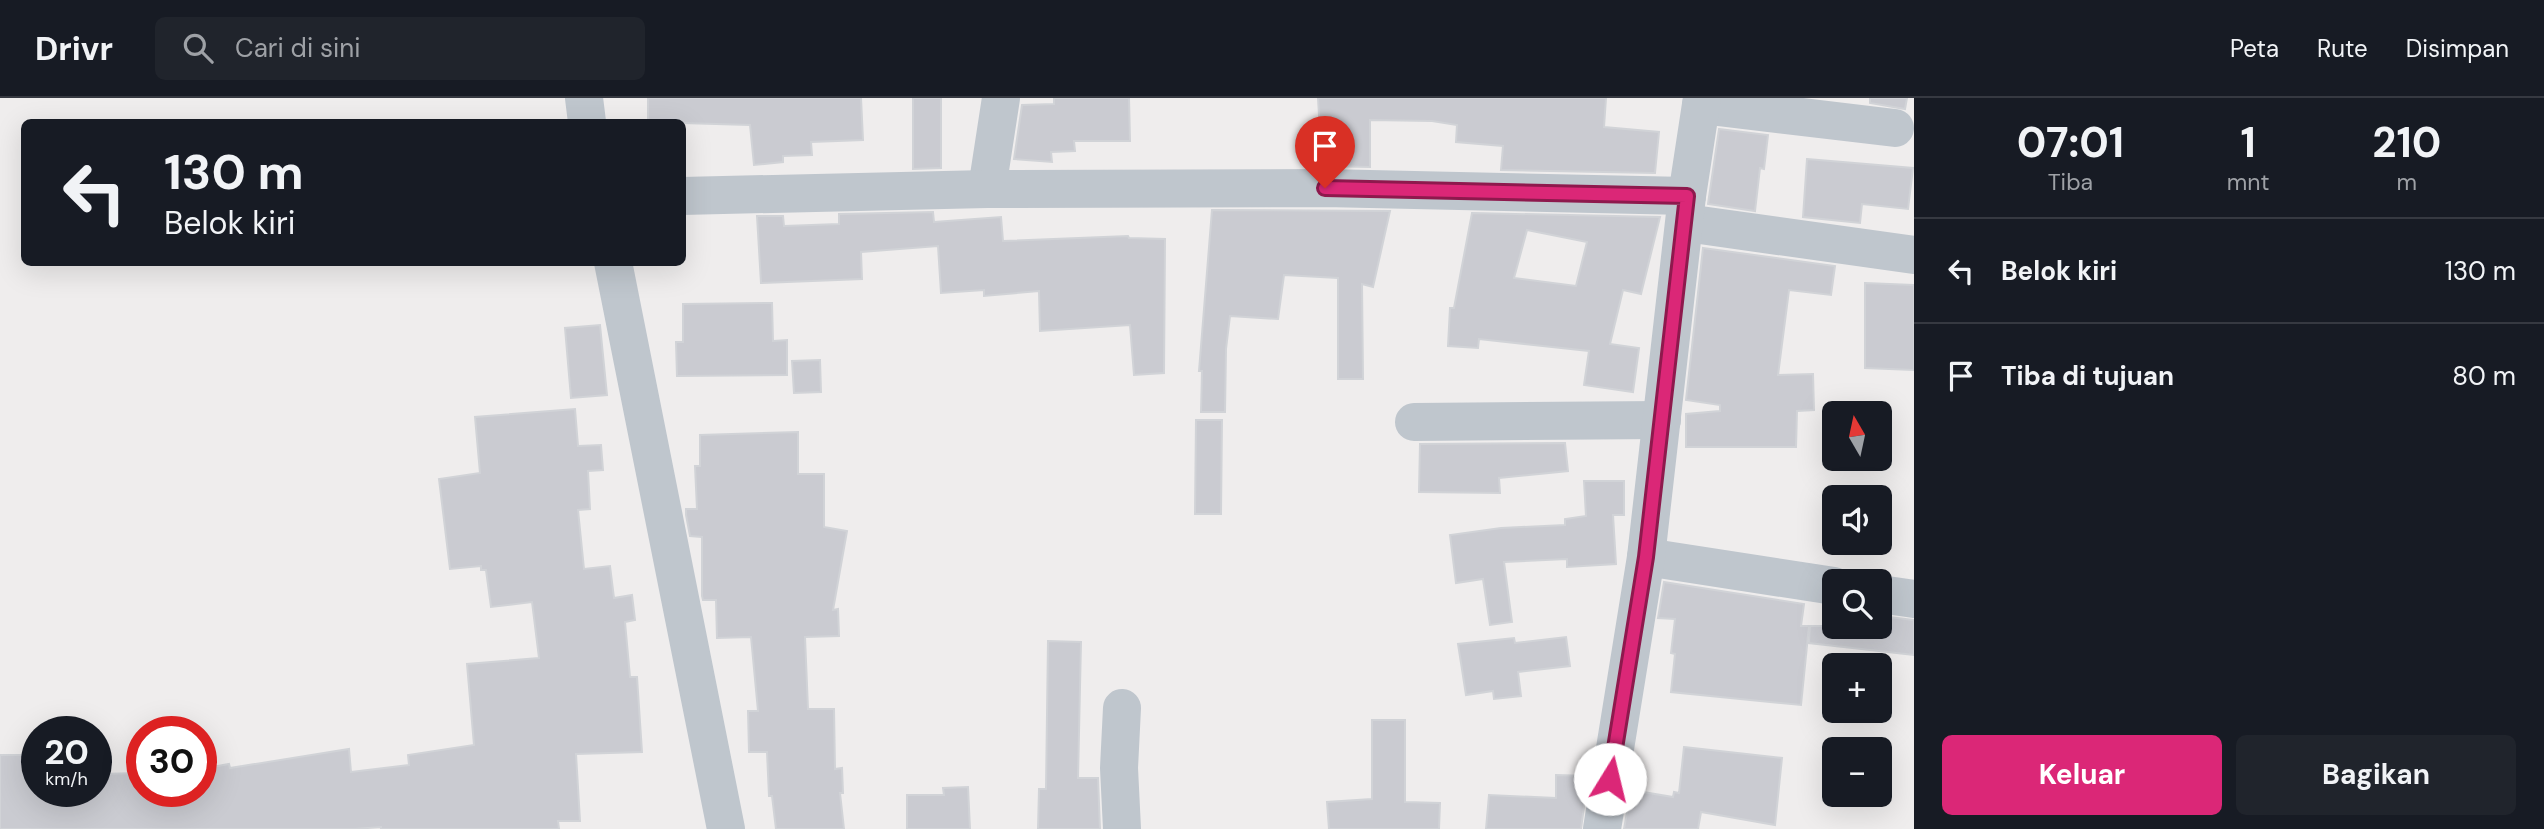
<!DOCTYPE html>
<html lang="id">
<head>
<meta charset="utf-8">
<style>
	:root { --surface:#171b24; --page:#20242c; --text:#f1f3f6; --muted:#9ea1a6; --line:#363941; --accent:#db2777 }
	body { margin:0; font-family:"DM Sans",sans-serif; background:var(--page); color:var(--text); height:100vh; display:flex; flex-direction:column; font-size:26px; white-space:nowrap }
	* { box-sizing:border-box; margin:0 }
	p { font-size:23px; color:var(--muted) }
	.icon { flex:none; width:38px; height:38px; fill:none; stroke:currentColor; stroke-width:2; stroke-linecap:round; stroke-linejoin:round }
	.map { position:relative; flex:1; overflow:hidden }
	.details { display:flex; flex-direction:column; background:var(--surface); width:630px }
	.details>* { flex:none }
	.guide { position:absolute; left:21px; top:21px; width:665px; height:147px; border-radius:10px; box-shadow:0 7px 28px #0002; background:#171b24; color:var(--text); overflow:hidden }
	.needle { width:46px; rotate:351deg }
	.fabs { position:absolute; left:1822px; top:303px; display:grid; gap:14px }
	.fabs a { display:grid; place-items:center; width:70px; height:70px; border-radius:10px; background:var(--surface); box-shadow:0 7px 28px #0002; font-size:35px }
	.speed { position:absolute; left:21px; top:618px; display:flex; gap:14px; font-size:35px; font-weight:700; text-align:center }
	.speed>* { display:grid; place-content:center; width:91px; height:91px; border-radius:50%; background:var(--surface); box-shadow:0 7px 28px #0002; line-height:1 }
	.speed small { font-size:18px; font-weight:400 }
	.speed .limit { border:10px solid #d22; background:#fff; color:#111 }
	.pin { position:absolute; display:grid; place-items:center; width:60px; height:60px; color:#fff; margin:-72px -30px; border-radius:50% 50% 50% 0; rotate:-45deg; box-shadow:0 0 7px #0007 }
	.pin .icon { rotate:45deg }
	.me { position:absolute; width:77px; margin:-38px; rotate:9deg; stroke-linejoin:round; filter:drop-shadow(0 0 5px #0008) }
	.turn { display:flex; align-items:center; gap:24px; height:147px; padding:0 28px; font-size:32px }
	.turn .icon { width:91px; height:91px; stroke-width:2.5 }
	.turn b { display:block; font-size:49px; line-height:60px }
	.eta { display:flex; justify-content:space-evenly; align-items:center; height:119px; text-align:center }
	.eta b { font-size:42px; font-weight:700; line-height:49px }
	.button { display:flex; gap:14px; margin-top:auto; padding:14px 28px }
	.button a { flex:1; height:80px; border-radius:10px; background:var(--accent); color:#fff; font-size:28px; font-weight:700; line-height:80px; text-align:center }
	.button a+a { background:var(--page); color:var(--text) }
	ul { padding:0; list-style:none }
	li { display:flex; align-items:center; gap:21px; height:105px; padding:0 28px; border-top:2px solid var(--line) }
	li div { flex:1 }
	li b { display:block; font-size:26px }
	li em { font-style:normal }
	header { display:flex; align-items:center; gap:42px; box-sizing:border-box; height:98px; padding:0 35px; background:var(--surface); border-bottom:2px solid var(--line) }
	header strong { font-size:33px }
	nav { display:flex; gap:38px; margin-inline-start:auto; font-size:24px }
	.search { width:490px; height:63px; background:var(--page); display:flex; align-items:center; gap:18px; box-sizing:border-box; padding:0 24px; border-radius:10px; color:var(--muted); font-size:26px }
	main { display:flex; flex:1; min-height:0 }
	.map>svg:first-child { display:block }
	.building { fill:#cacbd1; stroke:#d1d3d7; stroke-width:2; fill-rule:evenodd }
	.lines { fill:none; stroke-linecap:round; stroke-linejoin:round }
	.minor { stroke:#bfc6cd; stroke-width:38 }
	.route-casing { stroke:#8e194d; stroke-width:18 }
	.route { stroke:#db2777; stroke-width:12 }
</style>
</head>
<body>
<header>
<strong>Drivr</strong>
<div class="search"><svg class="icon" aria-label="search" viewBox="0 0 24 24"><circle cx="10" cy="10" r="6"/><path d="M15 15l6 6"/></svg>Cari di sini</div>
<nav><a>Peta</a><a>Rute</a><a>Disimpan</a></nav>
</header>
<main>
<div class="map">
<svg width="1914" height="731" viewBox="0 0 1914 731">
	<rect width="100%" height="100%" fill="#efeded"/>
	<g class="building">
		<polygon points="648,0 861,0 863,42 811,44 812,57 783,58 783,64 754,67 750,27 648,24"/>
		<polygon points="913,0 941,0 941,70 913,71"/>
		<polygon points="1054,0 1129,0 1130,43 1074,43 1075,53 1051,54 1052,64 1014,61 1022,7 1054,6"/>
		<polygon points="1318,0 1606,0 1604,29 1659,34 1655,75 1501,72 1503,48 1456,44 1457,27 1432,23 1370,22 1370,69 1322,68"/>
		<polygon points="1870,0 1907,0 1905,11 1870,5"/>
		<polygon points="1719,31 1768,37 1764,71 1760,70 1755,113 1708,106"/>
		<polygon points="1807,61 1913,70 1908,111 1862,106 1860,125 1803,119"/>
		<polygon points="1212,112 1390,113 1373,189 1362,186 1363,281 1338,281 1338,180 1284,177 1278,221 1230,218 1226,251 1225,314 1201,314 1202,273 1199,273"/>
		<polygon points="933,114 934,124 1001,119 1003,143 1128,138 1129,140 1165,141 1164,275 1134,277 1130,227 1040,233 1039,193 984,198 984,192 941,195 938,148 861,154 862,181 761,185 757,118 783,118 784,128 839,126 839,116"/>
		<path d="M 1472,115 L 1660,119 L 1641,196 L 1623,192 L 1610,246 L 1639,250 L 1633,294 L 1584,287 L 1589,253 L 1479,241 L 1478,250 L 1448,248 L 1450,210 L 1454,210 ZM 1527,132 L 1587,144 L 1576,188 L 1514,180 Z"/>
		<polygon points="1703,150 1835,168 1831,197 1789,192 1778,277 1813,276 1814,312 1797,313 1796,349 1686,349 1686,316 1720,313 1720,307 1686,302"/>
		<polygon points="1865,185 1914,187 1914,272 1865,270"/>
		<polygon points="772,205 773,243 787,242 787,277 677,278 676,244 683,244 683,206"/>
		<polygon points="600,227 607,297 571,300 565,230"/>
		<polygon points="820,262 821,294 794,295 792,263"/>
		<polygon points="575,311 578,348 601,347 603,372 588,373 590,411 578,412 584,471 610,468 614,500 632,497 635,522 625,524 630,579 637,579 642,654 576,656 580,723 558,723 559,731 381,731 381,729 354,731 0,731 0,657 27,657 26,674 37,675 37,694 98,697 98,676 142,675 142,693 201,693 201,671 229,666 230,670 349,651 351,674 409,667 408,657 474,647 467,566 539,560 532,504 491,509 486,472 481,472 481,468 450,471 439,381 480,375 475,319"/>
		<polygon points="1196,322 1222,322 1221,416 1195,416"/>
		<polygon points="798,334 798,376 824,376 824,429 847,433 833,512 838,511 839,538 805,539 808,611 834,611 835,671 842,670 843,695 840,695 844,731 776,731 772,698 769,698 767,654 749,654 748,613 758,613 751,539 717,540 716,502 703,502 702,498 702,439 690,438 686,417 686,411 697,411 695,368 700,368 700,337"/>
		<polygon points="1565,345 1568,373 1499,380 1500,395 1419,394 1420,346"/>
		<polygon points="1584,383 1624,383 1624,417 1613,417 1616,466 1567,469 1567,461 1504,464 1512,524 1490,527 1483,481 1456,485 1450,437 1501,430 1565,427 1565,421 1586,418"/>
		<polygon points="1664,484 1804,506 1801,528 1809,528 1801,607 1671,594 1675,556 1671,555 1675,521 1658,520"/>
		<polygon points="1880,518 1914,522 1914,557 1809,545 1810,528 1880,528"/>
		<polygon points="1566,539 1570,568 1518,574 1521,598 1494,601 1493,593 1466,597 1458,546 1514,540 1515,545"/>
		<polygon points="1048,543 1081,544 1078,680 1098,680 1100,731 1038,731 1039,691 1046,691"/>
		<polygon points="1372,622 1405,622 1405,704 1440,705 1439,731 1329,731 1327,704 1372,701"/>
		<polygon points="1684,649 1782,660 1775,727 1701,714 1698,731 1624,731 1631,692 1673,699 1674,694 1679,695"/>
		<polygon points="1556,677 1588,678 1581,731 1486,731 1489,697 1556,700"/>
		<polygon points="968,689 970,731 907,731 907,697 944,697 943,690"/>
	</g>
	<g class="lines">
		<g class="minor">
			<polyline points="584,0 587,24"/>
			<polyline points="1701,7 1895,30"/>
			<polyline points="987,91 1001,0"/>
			<polyline points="682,98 987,91 1325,90 1687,98"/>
			<polyline points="1686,125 1914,157"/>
			<polyline points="613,164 726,731"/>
			<polyline points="1414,324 1662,322"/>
			<polyline points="1646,459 1834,488"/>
			<polyline points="1880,496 1914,501"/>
			<polyline points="1122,610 1119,670 1122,731"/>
			<polyline points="1602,731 1646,459 1687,98 1702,0"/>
		</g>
	</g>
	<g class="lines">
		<g class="route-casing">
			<polyline id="route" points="1325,90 1687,98 1646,459 1610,681"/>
		</g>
		<use href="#route" class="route"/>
	</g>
</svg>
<div class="fabs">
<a><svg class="needle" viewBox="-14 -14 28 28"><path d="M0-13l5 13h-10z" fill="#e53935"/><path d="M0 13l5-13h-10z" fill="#9ea1a6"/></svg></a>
<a><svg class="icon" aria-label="sound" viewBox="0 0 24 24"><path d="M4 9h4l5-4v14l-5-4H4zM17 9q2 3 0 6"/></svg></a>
<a><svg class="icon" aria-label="search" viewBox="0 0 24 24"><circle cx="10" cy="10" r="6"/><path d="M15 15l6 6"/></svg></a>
<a>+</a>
<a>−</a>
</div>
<div class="speed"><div>20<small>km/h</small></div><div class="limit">30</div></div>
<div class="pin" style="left:1325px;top:90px;background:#d93025"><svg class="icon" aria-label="arrive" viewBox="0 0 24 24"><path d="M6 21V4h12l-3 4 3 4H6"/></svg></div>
<svg class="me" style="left:1610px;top:681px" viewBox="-20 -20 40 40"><circle r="19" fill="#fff"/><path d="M0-13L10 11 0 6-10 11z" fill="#db2777"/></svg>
<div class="guide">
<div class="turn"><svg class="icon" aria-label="left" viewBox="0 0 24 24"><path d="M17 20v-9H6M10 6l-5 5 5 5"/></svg><div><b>130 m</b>Belok kiri</div></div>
</div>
</div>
<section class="details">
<div class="eta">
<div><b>07:01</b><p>Tiba</p></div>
<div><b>1</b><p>mnt</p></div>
<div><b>210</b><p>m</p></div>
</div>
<ul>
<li><svg class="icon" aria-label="left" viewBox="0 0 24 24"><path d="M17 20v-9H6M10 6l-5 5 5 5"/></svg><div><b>Belok kiri</b></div><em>130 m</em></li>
<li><svg class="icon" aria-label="arrive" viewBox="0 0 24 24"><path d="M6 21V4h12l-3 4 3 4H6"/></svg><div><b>Tiba di tujuan</b></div><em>80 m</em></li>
</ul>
<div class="button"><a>Keluar</a><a>Bagikan</a></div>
</section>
</main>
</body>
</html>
